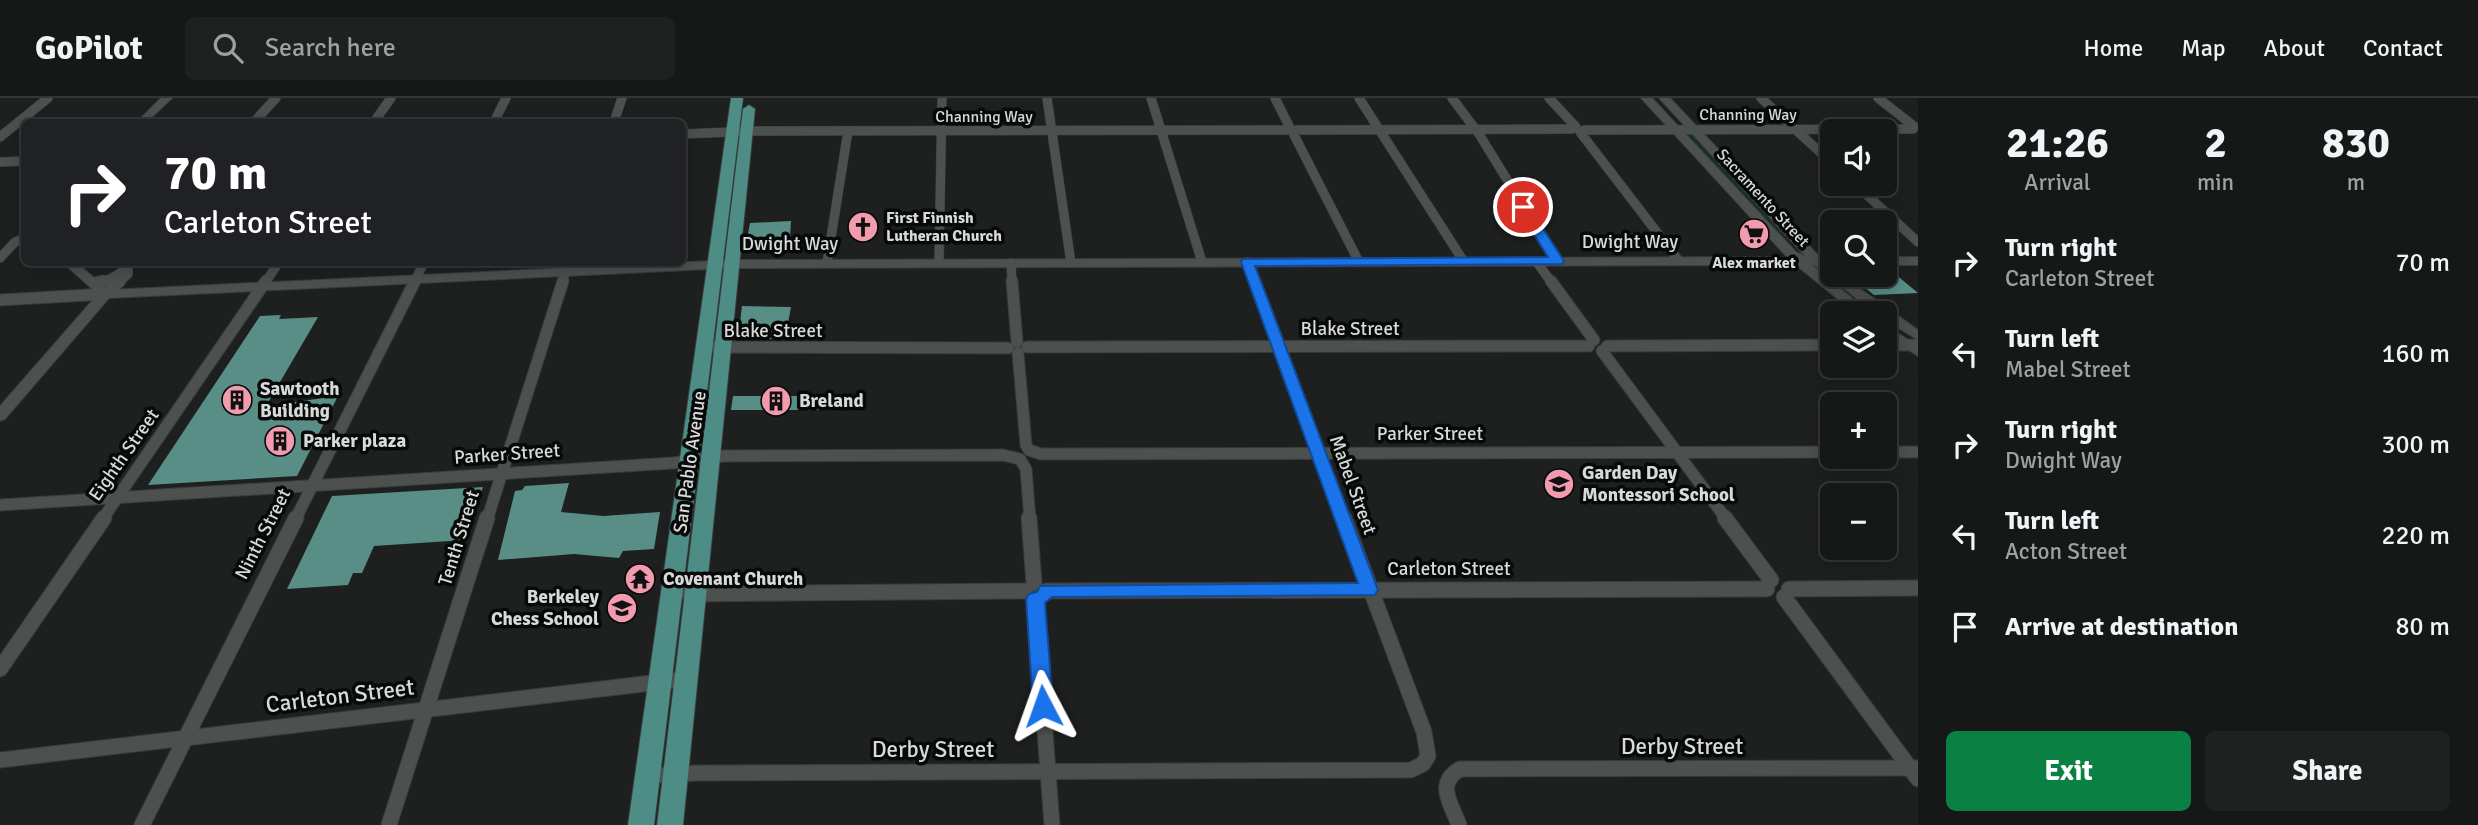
<!DOCTYPE html>
<html lang="en">
<head>
<meta charset="utf-8">
<style>
	:root { --surface:#161817; --page:#1f2120; --text:#f1f3f6; --muted:#9ea0a1; --line:#353736; --accent:#0b8043 }
	body { margin:0; font-family:Signika,sans-serif; background:var(--page); color:var(--text); height:100vh; display:flex; flex-direction:column; font-size:26px; white-space:nowrap }
	* { box-sizing:border-box; margin:0 }
	p { font-size:23px; color:var(--muted) }
	.icon { flex:none; width:38px; height:38px; fill:none; stroke:currentColor; stroke-width:2; stroke-linecap:round; stroke-linejoin:round }
	.map { position:relative; flex:1; overflow:hidden }
	.drawer { display:flex; flex-direction:column; background:var(--surface); width:560px }
	.drawer>* { flex:none }
	.hud { position:absolute; left:21px; top:21px; width:665px; height:147px; border-radius:10px; box-shadow:0 4px 18px #0003,0 0 0 2px var(--line); background:#202124; color:#fff; overflow:hidden }
	.buttons { position:absolute; left:1820px; top:21px; display:grid; gap:14px }
	.buttons a { display:grid; place-items:center; width:77px; height:77px; border-radius:10px; background:var(--surface); box-shadow:0 4px 18px #0003,0 0 0 2px var(--line); font-size:35px }
	.pin { position:absolute; display:grid; place-items:center; width:60px; height:60px; color:#fff; margin:-30px; border:4px solid #fff; border-radius:50%; box-shadow:0 2px 7px #0007 }
	.me { position:absolute; width:77px; margin:-38px; rotate:356deg; stroke-linejoin:round; filter:drop-shadow(0 0 5px #0008) }
	.turn { display:flex; align-items:center; gap:24px; height:147px; padding:0 28px; font-size:32px }
	.turn .icon { width:91px; height:91px; stroke-width:2.5 }
	.turn b { display:block; font-size:49px; line-height:60px }
	.eta { display:flex; justify-content:space-evenly; align-items:center; height:119px; text-align:center }
	.eta b { font-size:42px; font-weight:700; line-height:49px }
	.primary-button { display:flex; gap:14px; margin-top:auto; padding:14px 28px }
	.primary-button a { flex:1; height:80px; border-radius:10px; background:var(--accent); color:#fff; font-size:28px; font-weight:700; line-height:80px; text-align:center }
	.primary-button a+a { background:var(--page); color:var(--text) }
	ul { padding:0; list-style:none }
	li { display:flex; align-items:center; gap:21px; height:91px; padding:0 28px }
	li div { flex:1 }
	li b { display:block; font-size:26px }
	li em { font-style:normal }
	header { display:flex; align-items:center; gap:42px; box-sizing:border-box; height:98px; padding:0 35px; background:var(--surface); border-bottom:2px solid var(--line) }
	header strong { font-size:33px }
	nav { display:flex; gap:38px; margin-inline-start:auto; font-size:24px }
	.search { width:490px; height:63px; background:var(--page); display:flex; align-items:center; gap:18px; box-sizing:border-box; padding:0 24px; border-radius:10px; color:var(--muted); font-size:26px }
	main { display:flex; flex:1; min-height:0 }
	.map>svg:first-child { display:block }
	.green { fill:#14302d }
	.building { fill:#598e87 }
	.lines { fill:none; stroke-linecap:round; stroke-linejoin:round }
	.minor-far2-casing { stroke:#393b3b; stroke-width:10 }
	.minor-far1-casing { stroke:#393b3b; stroke-width:13 }
	.minor-casing { stroke:#393b3b; stroke-width:17 }
	.tertiary-casing { stroke:#393b3b; stroke-width:2 }
	.primary-casing { stroke:#393b3b; stroke-width:2 }
	.minor-far2 { stroke:#4c504f; stroke-width:9 }
	.minor-far1 { stroke:#4c504f; stroke-width:11 }
	.minor { stroke:#4c504f; stroke-width:15 }
	.tertiary { fill:#4c504f; fill-rule:evenodd }
	.primary { fill:#4d8d85; fill-rule:evenodd }
	.route { fill:#1a73e8; stroke:#114b97; stroke-width:2 }
	.labels { text-anchor:middle; dominant-baseline:central; stroke-width:7; stroke-linejoin:round; paint-order:stroke }
	.far-street-label { font-size:16px; fill:#d8dad9; stroke:#080909 }
	.far-poi-label { font-size:16px; font-weight:bold; fill:#d8dad9; stroke:#080909; text-anchor:start }
	.street-label { font-size:19px; fill:#d8dad9; stroke:#080909 }
	.poi-label { font-size:19px; font-weight:bold; fill:#d8dad9; stroke:#080909; text-anchor:start }
	.near-street-label { font-size:23px; fill:#d8dad9; stroke:#080909 }
</style>
</head>
<body>
<header>
<strong>GoPilot</strong>
<div class="search"><svg class="icon" aria-label="search" viewBox="0 0 24 24"><circle cx="10" cy="10" r="6"/><path d="M15 15l6 6"/></svg>Search here</div>
<nav><a>Home</a><a>Map</a><a>About</a><a>Contact</a></nav>
</header>
<main>
<div class="map">
<svg width="1918" height="727" viewBox="0 0 1918 727">
	<rect width="100%" height="100%" fill="#1d201f"/>
	<polygon class="green" points="1683,36 1693,36 1794,147 1760,118"/>
	<g class="building">
		<polygon points="791,123 790,140 747,141 750,125"/>
		<polygon points="1885,170 1888,170 1918,195 1874,197 1849,177 1885,177"/>
		<polygon points="742,208 791,209 785,241 738,241"/>
		<polygon points="281,217 279,221 318,219 266,308 338,298 297,378 148,387 260,218"/>
		<polygon points="733,298 821,298 819,312 731,312"/>
		<polygon points="569,385 561,414 603,418 660,414 654,451 623,453 619,460 574,456 498,462 515,393 522,392 525,388"/>
		<polygon points="483,389 465,442 374,448 362,475 353,475 348,487 287,491 332,398"/>
	</g>
	<g class="lines">
		<g class="minor-far2-casing">
			<g id="minor-far2">
				<polyline points="1047,0 1071,165"/>
				<polyline points="1151,0 1202,164"/>
				<polyline points="1275,0 1290,30"/>
				<polyline points="1359,0 1464,164"/>
				<polyline points="1452,0 1479,36 1557,163"/>
				<polyline points="1549,0 1576,29"/>
				<polyline points="1761,0 1832,65"/>
				<polyline points="1878,0 1915,29"/>
				<polyline points="254,24 276,0"/>
				<polyline points="374,24 391,0"/>
				<polyline points="494,24 506,0"/>
				<polyline points="614,24 622,0"/>
				<polyline points="1297,32 1572,31"/>
				<polyline points="1584,32 1913,31"/>
				<polyline points="1580,34 1679,163"/>
				<polyline points="1293,35 1359,164"/>
				<polyline points="682,36 758,33 1286,32"/>
				<polyline points="0,39 48,0"/>
				<polyline points="0,64 24,63"/>
				<polyline points="1855,86 1918,144"/>
				<polyline points="0,160 15,144 24,140"/>
				<polyline points="1536,163 1552,185"/>
				<polyline points="1248,164 1256,185"/>
				<polyline points="827,165 848,33"/>
				<polyline points="939,165 942,0"/>
				<polyline points="1011,165 1012,185"/>
				<polyline points="96,185 110,181 125,172"/>
				<polyline points="118,185 128,176 128,170"/>
				<polyline points="265,185 279,164"/>
				<polyline points="414,185 424,164"/>
				<polyline points="562,185 569,164"/>
			</g>
		</g>
		<g class="minor-far1-casing">
			<g id="minor-far1">
				<polyline points="1012,183 1017,244"/>
				<polyline points="1255,183 1345,422"/>
				<polyline points="1551,183 1594,242"/>
				<polyline points="94,185 103,183"/>
				<polyline points="0,202 105,196 120,183"/>
				<polyline points="1885,247 1918,247"/>
				<polyline points="1607,248 1832,247"/>
				<polyline points="705,249 1008,250"/>
				<polyline points="1027,249 1589,248"/>
				<polyline points="1602,253 1727,422"/>
				<polyline points="1018,255 1026,347 1029,352 1041,356 1832,354"/>
				<polyline points="1885,354 1918,354"/>
				<polyline points="0,407 673,365 724,358 1003,357 1020,361 1026,371 1030,422"/>
				<polyline points="102,422 266,183"/>
				<polyline points="295,422 415,183"/>
				<polyline points="487,422 563,183"/>
			</g>
		</g>
		<g class="minor-casing">
			<g id="minor">
				<polyline points="1029,420 1034,485"/>
				<polyline points="1725,420 1771,482"/>
				<polyline points="1789,491 1918,490"/>
				<polyline points="1046,493 1767,491"/>
				<polyline points="689,496 1025,493"/>
				<polyline points="1784,499 1918,681"/>
				<polyline points="1035,501 1052,727"/>
				<polyline points="0,571 104,420"/>
				<polyline points="0,662 686,581"/>
				<polyline points="647,678 696,675 1411,672 1423,666 1428,658 1424,634 1344,420"/>
				<polyline points="142,727 296,420"/>
				<polyline points="389,727 487,420"/>
				<path d="M 1459,727 C 1451,705 1435,686 1460,671 L 1918,670"/>
			</g>
		</g>
		<g class="tertiary-casing">
			<g id="tertiary">
				<polygon points="161,0 172,0 147,24 137,24"/>
				<polygon points="1641,0 1652,0 1796,154 1806,159 1659,0 1670,0 1815,154 1821,159 1832,159 1832,167 1829,167 1832,169 1832,177 1841,177 1918,232 1918,242 1885,222 1885,215 1875,215 1814,167 1812,167 1870,215 1855,215 1796,167 731,170 109,200 5,321 0,323 0,308 98,196 62,164 76,164 108,192 731,162 1787,159"/>
				<rect x="1885" y="159" width="33" height="8"/>
				<polygon points="1885,227 1918,248 1918,258 1885,237"/>
			</g>
		</g>
		<g class="primary-casing">
			<g id="primary">
				<polygon points="731,0 743,0 654,727 628,727"/>
				<polygon points="749,7 755,11 683,727 657,727 743,11"/>
			</g>
		</g>
		<use href="#minor-far2" class="minor-far2"/>
		<use href="#minor-far1" class="minor-far1"/>
		<use href="#minor" class="minor"/>
		<use href="#tertiary" class="tertiary"/>
		<use href="#primary" class="primary"/>
	</g>
	<polygon class="route" points="1523,105 1529,109 1564,163 1562,166 1255,168 1378,492 1375,497 1052,499 1045,505 1053,608 1050,614 1043,617 1036,614 1033,608 1026,501 1029,496 1037,494 1040,488 1358,485 1241,164 1243,161 1548,159 1517,109"/>
	<defs>
		<g id="church-disc" transform="scale(1.575)"><circle r="9.5" fill="#f29aae" stroke="#080909"/><path d="M-1.2-6h2.4v3.5h3.3v2.4h-3.3V6h-2.4V-.1h-3.3v-2.4h3.3Z" fill="#111"/></g>
		<g id="supermarket-disc" transform="scale(1.575)"><circle r="9.5" fill="#f29aae" stroke="#080909"/><path d="M-6-5.5h2.5l.6 2H6L4.5 2H-2.5L-4.4-4H-6ZM-1.5 3.2a1.3 1.3 0 1 0 .1 0ZM3 3.2a1.3 1.3 0 1 0 .1 0Z" fill="#111"/></g>
		<g id="building-disc" transform="scale(1.575)"><circle r="9.5" fill="#f29aae" stroke="#080909"/><path d="M-4-6H4V6H1V3H-1V6H-4ZM-2.5-4.3h1.7v1.8h-1.7ZM.8-4.3h1.7v1.8H.8ZM-2.5-1h1.7V.8h-1.7ZM.8-1h1.7V.8H.8Z" fill="#111"/></g>
		<g id="school-disc" transform="scale(1.575)"><circle r="9.5" fill="#f29aae" stroke="#080909"/><path d="M0-5L7-2L0 1L-7-2ZM-4 1L0 2.5L4 1V4Q0 6-4 4Z" fill="#111"/></g>
		<g id="temple-disc" transform="scale(1.575)"><circle r="9.5" fill="#f29aae" stroke="#080909"/><path d="M0-6L5-2H3V0L6.5 2.5H4V6H1.5V3h-3V6H-4V2.5H-6.5L-3 0V-2H-5Z" fill="#111"/></g>
	</defs>
	<g fill-rule="evenodd">
		<use href="#church-disc" x="863" y="129"/>
		<use href="#supermarket-disc" x="1754" y="136"/>
		<use href="#building-disc" x="237" y="302"/>
		<use href="#building-disc" x="776" y="303"/>
		<use href="#building-disc" x="280" y="343"/>
		<use href="#school-disc" x="1559" y="386"/>
		<use href="#temple-disc" x="640" y="481"/>
		<use href="#school-disc" x="622" y="510"/>
	</g>
	<g class="labels">
		<g class="far-street-label">
			<text x="1748" y="17">Channing Way</text>
			<text x="984" y="19">Channing Way</text>
			<text transform="translate(1763 100) rotate(47)">Sacramento Street</text>
		</g>
		<g class="far-poi-label">
			<text x="886" y="120">First Finnish<tspan x="886" dy="18">Lutheran Church</tspan></text>
			<text x="1754" y="165" text-anchor="middle">Alex market</text>
		</g>
		<g class="street-label">
			<text x="1630" y="144">Dwight Way</text>
			<text x="790" y="146">Dwight Way</text>
			<text x="1350" y="231">Blake Street</text>
			<text x="773" y="233">Blake Street</text>
			<text x="1430" y="336">Parker Street</text>
			<text transform="translate(507 356) rotate(-4)">Parker Street</text>
			<text transform="translate(124 357) rotate(-55)">Eighth Street</text>
			<text transform="translate(690 364) rotate(-82)">San Pablo Avenue</text>
			<text transform="translate(1353 387) rotate(70)">Mabel Street</text>
			<text transform="translate(263 436) rotate(-63)">Ninth Street</text>
			<text transform="translate(459 440) rotate(-73)">Tenth Street</text>
			<text x="1449" y="471">Carleton Street</text>
		</g>
		<g class="poi-label">
			<text x="260" y="291">Sawtooth<tspan x="260" dy="22">Building</tspan></text>
			<text x="799" y="303">Breland</text>
			<text x="303" y="343">Parker plaza</text>
			<text x="1582" y="375">Garden Day<tspan x="1582" dy="22">Montessori School</tspan></text>
			<text x="663" y="481">Covenant Church</text>
			<text x="599" y="499" text-anchor="end">Berkeley<tspan x="599" dy="22">Chess School</tspan></text>
		</g>
		<g class="near-street-label">
			<text transform="translate(340 598) rotate(-7)">Carleton Street</text>
			<text x="1682" y="648">Derby Street</text>
			<text x="933" y="651">Derby Street</text>
		</g>
	</g>
</svg>
<div class="buttons">
<a><svg class="icon" aria-label="sound" viewBox="0 0 24 24"><path d="M4 9h4l5-4v14l-5-4H4zM17 9q2 3 0 6"/></svg></a>
<a><svg class="icon" aria-label="search" viewBox="0 0 24 24"><circle cx="10" cy="10" r="6"/><path d="M15 15l6 6"/></svg></a>
<a><svg class="icon" aria-label="layers" viewBox="0 0 24 24"><path d="M12 4l9 5-9 5-9-5zM3 14l9 5 9-5"/></svg></a>
<a>+</a>
<a>−</a>
</div>
<div class="pin" style="left:1523px;top:109px;background:#d93025"><svg class="icon" aria-label="arrive" viewBox="0 0 24 24"><path d="M6 21V4h12l-3 4 3 4H6"/></svg></div>
<svg class="me" style="left:1043px;top:608px" viewBox="-20 -20 40 40"><path d="M0-17L14 15 0 8-14 15z" fill="#1a73e8" stroke="#fff" stroke-width="4"/></svg>
<div class="hud">
<div class="turn"><svg class="icon" aria-label="right" viewBox="0 0 24 24"><path d="M7 20v-9h11M14 6l5 5-5 5"/></svg><div><b>70 m</b>Carleton Street</div></div>
</div>
</div>
<section class="drawer">
<div class="eta">
<div><b>21:26</b><p>Arrival</p></div>
<div><b>2</b><p>min</p></div>
<div><b>830</b><p>m</p></div>
</div>
<ul>
<li><svg class="icon" aria-label="right" viewBox="0 0 24 24"><path d="M7 20v-9h11M14 6l5 5-5 5"/></svg><div><b>Turn right</b><p>Carleton Street</p></div><em>70 m</em></li>
<li><svg class="icon" aria-label="left" viewBox="0 0 24 24"><path d="M17 20v-9H6M10 6l-5 5 5 5"/></svg><div><b>Turn left</b><p>Mabel Street</p></div><em>160 m</em></li>
<li><svg class="icon" aria-label="right" viewBox="0 0 24 24"><path d="M7 20v-9h11M14 6l5 5-5 5"/></svg><div><b>Turn right</b><p>Dwight Way</p></div><em>300 m</em></li>
<li><svg class="icon" aria-label="left" viewBox="0 0 24 24"><path d="M17 20v-9H6M10 6l-5 5 5 5"/></svg><div><b>Turn left</b><p>Acton Street</p></div><em>220 m</em></li>
<li><svg class="icon" aria-label="arrive" viewBox="0 0 24 24"><path d="M6 21V4h12l-3 4 3 4H6"/></svg><div><b>Arrive at destination</b></div><em>80 m</em></li>
</ul>
<div class="primary-button"><a>Exit</a><a>Share</a></div>
</section>
</main>
</body>
</html>
